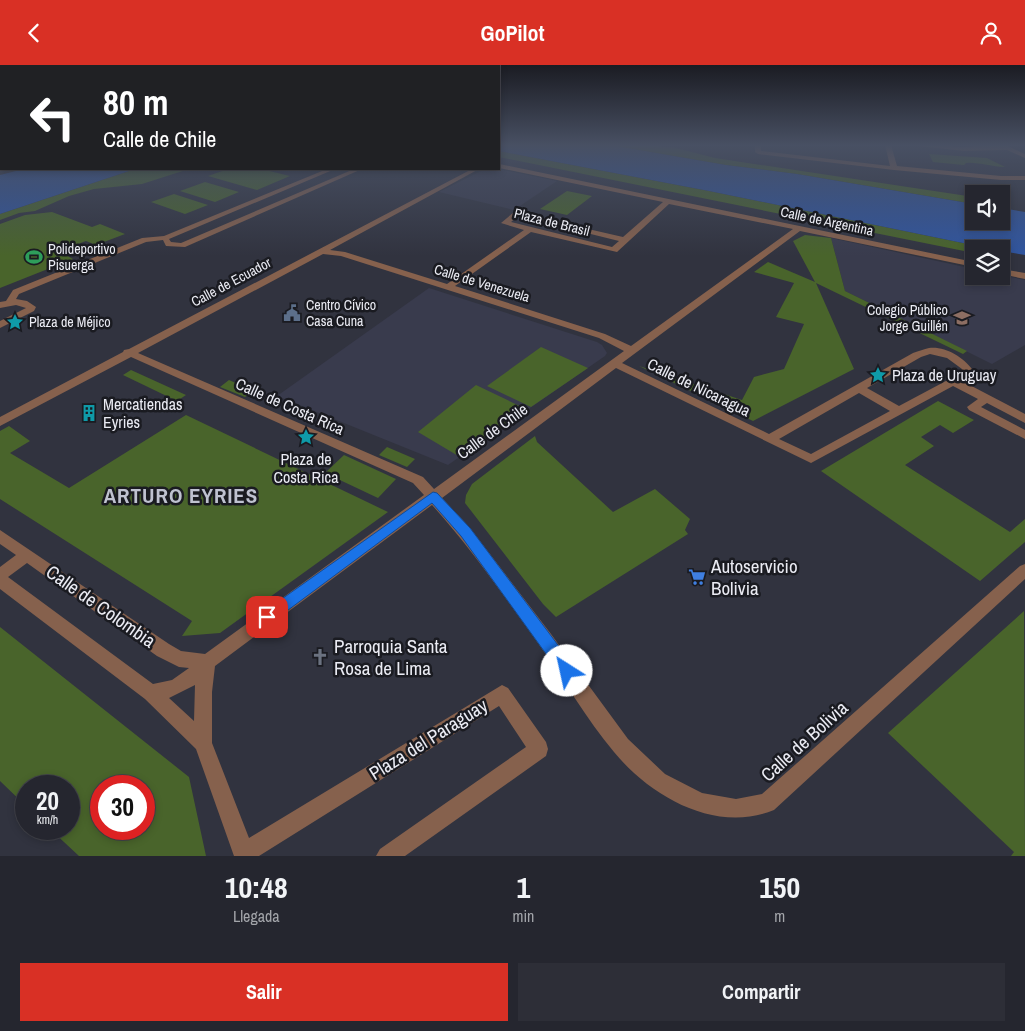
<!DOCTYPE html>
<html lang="es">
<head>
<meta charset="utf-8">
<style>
	:root { --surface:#25262f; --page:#2d2e37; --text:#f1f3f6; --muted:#a3a5aa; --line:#42434b; --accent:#d93025 }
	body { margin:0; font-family:"Archivo Narrow",sans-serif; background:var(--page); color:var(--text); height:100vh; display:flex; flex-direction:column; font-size:19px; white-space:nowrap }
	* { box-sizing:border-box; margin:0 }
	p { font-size:16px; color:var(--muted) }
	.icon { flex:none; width:28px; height:28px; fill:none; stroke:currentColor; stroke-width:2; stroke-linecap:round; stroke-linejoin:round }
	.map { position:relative; height:791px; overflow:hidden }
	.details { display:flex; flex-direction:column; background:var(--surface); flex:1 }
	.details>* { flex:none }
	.banner { position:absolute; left:0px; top:0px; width:500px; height:105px; box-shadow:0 2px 8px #0003,0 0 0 1px var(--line); background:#202124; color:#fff; overflow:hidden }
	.fabs { position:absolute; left:965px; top:120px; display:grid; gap:10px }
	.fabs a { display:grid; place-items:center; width:45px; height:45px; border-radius:0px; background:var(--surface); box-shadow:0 2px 8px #0003,0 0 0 1px var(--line); font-size:25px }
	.speed { position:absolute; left:15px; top:710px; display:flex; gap:10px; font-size:25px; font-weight:700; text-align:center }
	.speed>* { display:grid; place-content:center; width:65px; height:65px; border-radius:50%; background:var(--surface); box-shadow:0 2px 8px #0003,0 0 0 1px var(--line); line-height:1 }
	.speed small { font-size:12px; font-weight:400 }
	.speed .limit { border:8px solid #d22; background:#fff; color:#111 }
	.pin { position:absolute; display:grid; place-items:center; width:42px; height:42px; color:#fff; margin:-21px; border-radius:10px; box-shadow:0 2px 8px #0006 }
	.me { position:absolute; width:55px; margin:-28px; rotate:325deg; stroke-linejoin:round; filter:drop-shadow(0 0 4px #0008) }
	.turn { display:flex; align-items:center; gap:18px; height:105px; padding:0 20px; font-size:22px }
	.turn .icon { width:65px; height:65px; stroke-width:2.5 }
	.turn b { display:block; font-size:35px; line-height:42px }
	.eta { display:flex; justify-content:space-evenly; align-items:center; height:85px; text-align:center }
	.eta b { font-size:30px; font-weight:700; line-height:35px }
	.cta { display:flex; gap:10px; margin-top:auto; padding:10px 20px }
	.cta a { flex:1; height:58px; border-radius:0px; background:var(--accent); color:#fff; font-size:20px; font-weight:700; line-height:58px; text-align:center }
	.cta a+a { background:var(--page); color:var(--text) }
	header { display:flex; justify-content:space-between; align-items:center; height:65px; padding:0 20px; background:var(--accent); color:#fff; font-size:22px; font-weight:700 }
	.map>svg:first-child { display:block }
	.built { fill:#393b4d }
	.green { fill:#49642b; fill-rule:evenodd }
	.water { fill:#30559f }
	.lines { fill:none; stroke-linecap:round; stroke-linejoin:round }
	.minor { fill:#86614d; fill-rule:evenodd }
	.route { fill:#1a73e8; stroke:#114b97 }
	.labels { text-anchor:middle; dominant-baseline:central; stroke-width:5; stroke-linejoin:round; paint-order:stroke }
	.far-street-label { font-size:14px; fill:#eaebf3; stroke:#1a1b21 }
	.far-poi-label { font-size:14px; fill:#eaebf3; stroke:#1a1b21; text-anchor:start }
	.poi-label { font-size:16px; fill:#eaebf3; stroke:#1a1b21; text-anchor:start }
	.street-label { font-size:16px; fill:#eaebf3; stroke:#1a1b21 }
	.near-poi-label { font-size:19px; fill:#eaebf3; stroke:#1a1b21; text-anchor:start }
	.near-street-label { font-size:19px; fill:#eaebf3; stroke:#1a1b21 }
	.district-label { font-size:21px; font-weight:bold; letter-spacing:1px; fill:#bfc2d0; stroke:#1a1b21 }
</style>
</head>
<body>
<header><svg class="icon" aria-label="back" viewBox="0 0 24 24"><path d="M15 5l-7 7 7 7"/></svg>GoPilot<svg class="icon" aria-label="person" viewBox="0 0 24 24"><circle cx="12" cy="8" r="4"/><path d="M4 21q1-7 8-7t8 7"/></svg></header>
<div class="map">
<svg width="1025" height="791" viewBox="0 0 1025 791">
	<rect width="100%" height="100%" fill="#31333f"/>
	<g class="built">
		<polygon points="485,104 498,104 557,116 514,145 439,127"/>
		<polygon points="831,173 974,204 974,211 1001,211 1001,210 1025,215 1025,280 992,299 845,226"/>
		<polygon points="429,223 597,277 602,280 607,288 605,291 448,400 277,331"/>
	</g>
	<g class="green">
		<polygon points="610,80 646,80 676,83 715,93 974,132 974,139 797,109 726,100"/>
		<polygon points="499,86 709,126 992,184 974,184 974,188 499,92"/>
		<path d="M 929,89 L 987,93 L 1005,102 C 991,102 979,97 966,98 L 964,100 L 933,97 Z"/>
		<polygon points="135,104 189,104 142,119 94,124 69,131 35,146 19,148 0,155 0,149"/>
		<polygon points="228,104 261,104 290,111 257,125 208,111"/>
		<polygon points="205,117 239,127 215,137 180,126"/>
		<polygon points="567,126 592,131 567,150 540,144"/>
		<polygon points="174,129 208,140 185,149 151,137"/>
		<polygon points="52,147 92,162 100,159 125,169 96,180 86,176 58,186 73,194 0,223 0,159 25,150"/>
		<polygon points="805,170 831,173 845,226 967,286 963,289 816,218 854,304 753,356 639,301 742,335 754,312 784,304 804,259 776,252 794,218 754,207 768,197 815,217 793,176"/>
		<polygon points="541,282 588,303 531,342 487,321"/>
		<polygon points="131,305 186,330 177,336 123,310"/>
		<polygon points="229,315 254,326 245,332 220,322"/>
		<polygon points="476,320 528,345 460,392 418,367"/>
		<polygon points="938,336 974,355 953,368 940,360 921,372 934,381 905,400 1010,467 1025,454 1025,477 980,516 821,406"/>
		<polygon points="186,350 388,447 220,568 182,571 192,556 0,434 0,366 9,361 30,376 10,388 69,423"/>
		<polygon points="535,371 537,377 613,447 655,424 690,454 685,465 688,469 556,552 543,539 465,438 466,430 472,419"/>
		<polygon points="387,382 415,394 407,402 379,390"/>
		<polygon points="344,390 396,414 378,433 325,408"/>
		<polygon points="1024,546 1025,791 1011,791 1014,787 888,668"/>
		<path d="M 0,562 L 189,712 L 206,791 L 79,791 L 50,764 L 69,764 L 69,721 L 26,721 L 26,741 L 0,716 ZM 101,721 L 144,721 L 144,764 L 101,764 Z"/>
	</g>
	<g class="water">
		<polygon points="499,80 610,80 726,100 797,109 974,139 974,156 1001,156 1001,143 1025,147 1025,190 1001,186 1001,184 992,184 709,126 499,86"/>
		<polygon points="24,104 135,104 0,149 0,110"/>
	</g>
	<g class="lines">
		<g class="minor">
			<polygon points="755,80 761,80 761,86 890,101 885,80 891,80 897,101 1001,111 1025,111 1025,115 1001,115 894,105 758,89 755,87"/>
			<polygon points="910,80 964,82 1005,80 1025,89 1025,93 1007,85 964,86"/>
			<polygon points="1,88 1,92 0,93 0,89"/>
			<path d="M 499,99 L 974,197 L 974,202 L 800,166 L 622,298 L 769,369 L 913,288 C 919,286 924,284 929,283 C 945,281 963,292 972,304 L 967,313 L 962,316 L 1025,349 L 1025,358 L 987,338 L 981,342 L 1025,365 L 1025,374 L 969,345 L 967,342 L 978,334 L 953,321 L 811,398 L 616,303 L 442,433 L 470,463 L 551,569 L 628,674 L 665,709 L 702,728 L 736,734 L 762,729 L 1020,501 L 1025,499 L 1025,514 L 774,745 C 716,769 651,732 614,687 C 587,655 563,613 538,578 C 504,531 471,483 432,440 L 215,601 L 212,627 L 212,678 L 249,773 L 502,620 L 508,623 L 546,677 L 548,684 L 546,691 L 405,791 L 376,791 L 380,784 L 526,682 L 499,641 L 259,791 L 234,791 L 196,684 L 145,634 L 0,524 L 0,502 L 16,490 L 0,479 L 0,465 L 169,579 L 181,586 L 205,589 L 424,430 L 413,418 L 131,292 L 0,361 L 0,352 L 123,287 L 124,285 L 129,284 L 472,104 L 479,104 L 330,185 L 345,187 L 447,219 L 524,165 L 501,158 L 514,147 L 623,172 L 663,137 L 499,103 ZM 669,139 L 793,164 L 631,281 L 605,269 L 455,221 L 531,167 L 617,187 ZM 518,151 L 619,176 L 612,182 L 511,157 ZM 323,189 L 341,191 L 599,273 L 624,286 L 434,424 L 423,412 L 138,288 ZM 930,289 L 947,293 L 962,304 L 959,309 L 899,341 L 867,323 L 921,292 ZM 859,328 L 890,346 L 811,389 L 779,374 ZM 27,498 L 157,591 L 179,602 L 189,603 L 172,615 L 153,619 L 8,512 ZM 195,620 L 194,656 L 169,633 Z"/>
			<rect x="0" y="100" width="1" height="4"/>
			<polygon points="327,104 335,104 169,174 171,177 181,178 354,104 362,104 185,182 166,181 163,175 146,177 19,229 16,234 27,236 36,242 34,246 0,263 0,256 26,243 16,240 0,243 0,237 6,236 13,225 142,173 164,171"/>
			<polygon points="1001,204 1025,208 1025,214 1001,209"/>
		</g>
	</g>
	<linearGradient id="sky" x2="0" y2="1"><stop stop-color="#1b1c23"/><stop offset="0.42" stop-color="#485063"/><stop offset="1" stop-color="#485063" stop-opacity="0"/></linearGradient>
	<rect width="1025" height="191" fill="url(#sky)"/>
	<polygon class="route" points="433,427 437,428 470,463 573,600 575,606 573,611 567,613 562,611 461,471 432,438 272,557 267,559 262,557 260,552 262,548"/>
	<defs>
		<g id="stadium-bare" transform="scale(1.35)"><path d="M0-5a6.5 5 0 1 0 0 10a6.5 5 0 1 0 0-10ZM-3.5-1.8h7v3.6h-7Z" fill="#2e9e5b" stroke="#1a1b21" stroke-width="2.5" paint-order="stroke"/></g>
		<g id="civic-bare" transform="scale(1.35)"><path d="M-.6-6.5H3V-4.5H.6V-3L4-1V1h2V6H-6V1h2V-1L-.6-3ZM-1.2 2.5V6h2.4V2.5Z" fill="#5c6f8a" stroke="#1a1b21" stroke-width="2.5" paint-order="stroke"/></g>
		<g id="school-bare" transform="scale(1.35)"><path d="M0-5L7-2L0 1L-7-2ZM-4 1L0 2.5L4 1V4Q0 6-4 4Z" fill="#8d6e63" stroke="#1a1b21" stroke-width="2.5" paint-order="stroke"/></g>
		<g id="sight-bare" transform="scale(1.35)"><path d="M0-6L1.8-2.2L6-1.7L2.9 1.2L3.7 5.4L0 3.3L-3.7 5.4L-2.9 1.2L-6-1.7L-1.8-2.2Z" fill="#0f9aa8" stroke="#1a1b21" stroke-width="2.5" paint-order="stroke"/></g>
		<g id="building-bare" transform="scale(1.35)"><path d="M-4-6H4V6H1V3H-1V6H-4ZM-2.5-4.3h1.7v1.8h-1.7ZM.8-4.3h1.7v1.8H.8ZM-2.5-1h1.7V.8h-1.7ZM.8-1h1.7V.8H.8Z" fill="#0f9aa8" stroke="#1a1b21" stroke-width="2.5" paint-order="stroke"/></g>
		<g id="supermarket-bare" transform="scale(1.35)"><path d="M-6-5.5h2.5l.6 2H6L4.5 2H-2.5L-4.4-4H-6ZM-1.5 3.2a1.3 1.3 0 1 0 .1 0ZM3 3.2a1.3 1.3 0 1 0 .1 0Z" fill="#3f7fe0" stroke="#1a1b21" stroke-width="2.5" paint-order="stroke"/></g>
		<g id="church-bare" transform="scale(1.35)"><path d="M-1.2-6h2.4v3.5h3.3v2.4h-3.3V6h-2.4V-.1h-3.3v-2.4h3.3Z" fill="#6b7280" stroke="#1a1b21" stroke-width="2.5" paint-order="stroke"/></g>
	</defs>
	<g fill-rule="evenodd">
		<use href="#stadium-bare" x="34" y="192"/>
		<use href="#civic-bare" x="292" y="248"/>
		<use href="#school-bare" x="962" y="253"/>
		<use href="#sight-bare" x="15" y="257"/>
		<use href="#sight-bare" x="878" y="310"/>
		<use href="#building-bare" x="89" y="348"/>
		<use href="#sight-bare" x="306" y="372"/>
		<use href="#supermarket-bare" x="697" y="512"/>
		<use href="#church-bare" x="320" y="592"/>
	</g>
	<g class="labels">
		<g class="far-street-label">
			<text transform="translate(827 156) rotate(12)">Calle de Argentina</text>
			<text transform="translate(552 157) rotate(14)">Plaza de Brasil</text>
			<text transform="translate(231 217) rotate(-28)">Calle de Ecuador</text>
			<text transform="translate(482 218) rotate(17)">Calle de Venezuela</text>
		</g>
		<g class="far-poi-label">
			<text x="48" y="184">Polideportivo<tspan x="48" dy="16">Pisuerga</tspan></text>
			<text x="306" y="240">Centro Cívico<tspan x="306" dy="16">Casa Cuna</tspan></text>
			<text x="948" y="245" text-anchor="end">Colegio Público<tspan x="948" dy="16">Jorge Guillén</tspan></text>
			<text x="29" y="257">Plaza de Méjico</text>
		</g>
		<g class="poi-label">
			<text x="892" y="310">Plaza de Uruguay</text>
			<text x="103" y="339">Mercatiendas<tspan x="103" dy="18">Eyries</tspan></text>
			<text x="306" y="394" text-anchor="middle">Plaza de<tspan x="306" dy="18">Costa Rica</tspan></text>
		</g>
		<g class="street-label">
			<text transform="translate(699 322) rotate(26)">Calle de Nicaragua</text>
			<text transform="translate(290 341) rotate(24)">Calle de Costa Rica</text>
			<text transform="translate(492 366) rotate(-36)">Calle de Chile</text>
		</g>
		<g class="near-poi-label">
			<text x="711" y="501">Autoservicio<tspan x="711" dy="22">Bolivia</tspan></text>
			<text x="334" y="581">Parroquia Santa<tspan x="334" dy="22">Rosa de Lima</tspan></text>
		</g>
		<g class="near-street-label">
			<text transform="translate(101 541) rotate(35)">Calle de Colombia</text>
			<text transform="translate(428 674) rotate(-32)">Plaza del Paraguay</text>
			<text transform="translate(804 676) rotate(-42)">Calle de Bolivia</text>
		</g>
		<g class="district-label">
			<text x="181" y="430">ARTURO EYRIES</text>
		</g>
	</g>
</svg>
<div class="fabs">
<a><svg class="icon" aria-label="sound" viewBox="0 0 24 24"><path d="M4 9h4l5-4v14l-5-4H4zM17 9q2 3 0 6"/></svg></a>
<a><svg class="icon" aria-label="layers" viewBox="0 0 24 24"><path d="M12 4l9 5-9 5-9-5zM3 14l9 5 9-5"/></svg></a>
</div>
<div class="speed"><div>20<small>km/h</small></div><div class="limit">30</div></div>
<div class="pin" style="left:267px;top:552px;background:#d93025"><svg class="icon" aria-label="arrive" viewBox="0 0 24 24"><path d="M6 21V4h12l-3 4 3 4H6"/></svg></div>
<svg class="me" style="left:567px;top:606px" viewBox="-20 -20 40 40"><circle r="19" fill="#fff"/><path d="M0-13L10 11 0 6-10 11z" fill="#1a73e8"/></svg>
<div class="banner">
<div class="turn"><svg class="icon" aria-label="left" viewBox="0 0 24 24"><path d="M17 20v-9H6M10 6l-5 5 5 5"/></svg><div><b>80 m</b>Calle de Chile</div></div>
</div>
</div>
<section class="details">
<div class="eta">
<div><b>10:48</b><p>Llegada</p></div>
<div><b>1</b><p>min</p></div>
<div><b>150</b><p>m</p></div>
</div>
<div class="cta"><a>Salir</a><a>Compartir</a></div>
</section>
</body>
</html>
